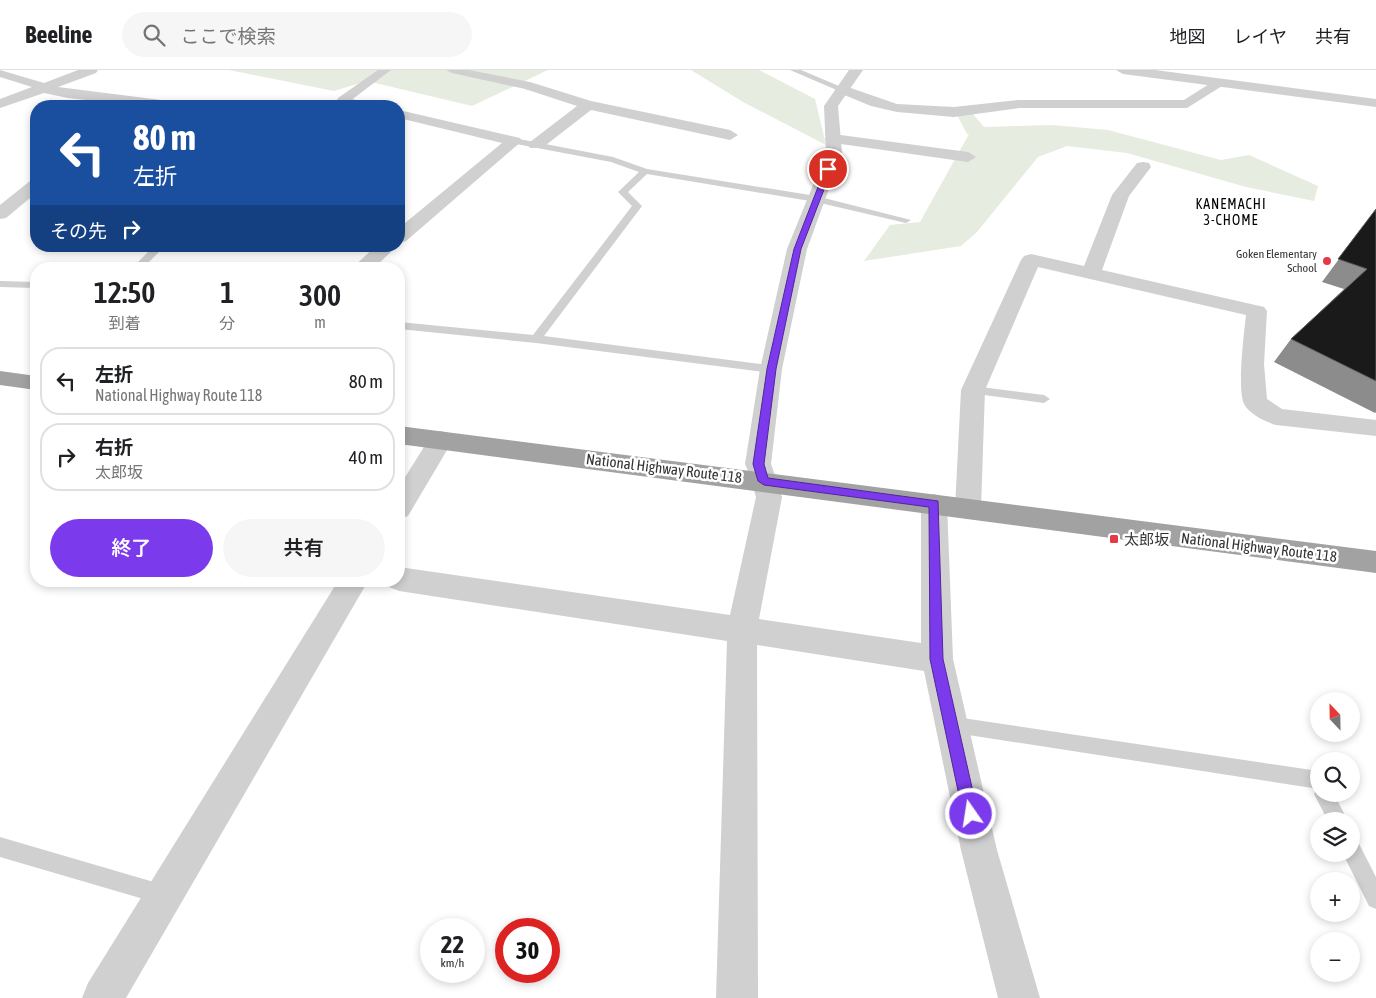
<!DOCTYPE html>
<html lang="ja">
<head>
<meta charset="utf-8">
<style>
	:root { --surface:#fff; --page:#f6f6f6; --text:#202124; --muted:#757577; --line:#e0e0e0; --accent:#7c3aed }
	body { margin:0; font-family:"Asap Condensed","Noto Sans JP",sans-serif; background:var(--page); color:var(--text); height:100vh; display:flex; flex-direction:column; font-size:19px; white-space:nowrap }
	* { box-sizing:border-box; margin:0 }
	p { font-size:16px; color:var(--muted) }
	.icon { flex:none; width:28px; height:28px; fill:none; stroke:currentColor; stroke-width:2; stroke-linecap:round; stroke-linejoin:round }
	.map { position:relative; flex:1; overflow:hidden }
	.details { position:absolute; left:30px; top:192px; width:375px; height:325px; display:flex; flex-direction:column; background:var(--surface); border-radius:20px; box-shadow:0 2px 8px #0003 }
	.details>* { flex:none }
	.banner { position:absolute; left:30px; top:30px; width:375px; height:152px; border-radius:20px; box-shadow:0 2px 8px #0003; background:#1a4fa0; color:#fff; overflow:hidden }
	.needle { width:32px; rotate:338deg }
	.fabs { position:absolute; left:1310px; top:622px; display:grid; gap:10px }
	.fabs a { display:grid; place-items:center; width:50px; height:50px; border-radius:50%; background:var(--surface); box-shadow:0 2px 8px #0003; font-size:25px }
	.speed { position:absolute; left:420px; top:848px; display:flex; gap:10px; font-size:25px; font-weight:700; text-align:center }
	.speed>* { display:grid; place-content:center; width:65px; height:65px; border-radius:50%; background:var(--surface); box-shadow:0 2px 8px #0003; line-height:1 }
	.speed small { font-size:12px; font-weight:400 }
	.speed .limit { border:8px solid #d22; background:#fff; color:#111 }
	.pin { position:absolute; display:grid; place-items:center; width:42px; height:42px; color:#fff; margin:-21px; border:2px solid #fff; border-radius:50%; box-shadow:0 1px 5px #0007 }
	.me { position:absolute; width:55px; margin:-28px; rotate:347deg; stroke-linejoin:round; filter:drop-shadow(0 0 4px #0008) }
	.turn { display:flex; align-items:center; gap:18px; height:105px; padding:0 20px; font-size:22px }
	.turn .icon { width:65px; height:65px; stroke-width:2.5 }
	.turn b { display:block; font-size:35px; line-height:42px }
	.then { display:flex; align-items:center; height:48px; padding:0 20px; background:#0003; gap:10px; font-size:19px }
	.eta { display:flex; justify-content:space-evenly; align-items:center; height:85px; text-align:center }
	.eta b { font-size:30px; font-weight:600; line-height:35px }
	.cta { display:flex; gap:10px; margin-top:auto; padding:10px 20px }
	.cta a { flex:1; height:58px; border-radius:30px; background:var(--accent); color:#fff; font-size:20px; font-weight:600; line-height:58px; text-align:center }
	.cta a+a { background:var(--page); color:var(--text) }
	ul { padding:0; list-style:none }
	li { display:flex; align-items:center; gap:15px; height:68px; margin:0 10px 8px; padding:0 10px; border:2px solid var(--line); border-radius:20px }
	li div { flex:1 }
	li b { display:block; font-size:19px }
	li em { font-style:normal }
	header { display:flex; align-items:center; gap:30px; box-sizing:border-box; height:70px; padding:0 25px; background:var(--surface); border-bottom:1px solid var(--line) }
	header strong { font-size:24px }
	nav { display:flex; gap:28px; margin-inline-start:auto; font-size:18px }
	.search { width:350px; height:45px; background:var(--page); display:flex; align-items:center; gap:12px; box-sizing:border-box; padding:0 18px; border-radius:28px; color:var(--muted); font-size:19px }
	.map>svg:first-child { display:block }
	.green { fill:#e6ecdf }
	.lines { fill:none; stroke-linecap:round; stroke-linejoin:round }
	.service { fill:#d0d0d0; fill-rule:evenodd }
	.pedestrian { fill:#d0d0d0; fill-rule:evenodd }
	.minor { fill:#d0d0d0; fill-rule:evenodd }
	.tertiary { fill:#d0d0d0; fill-rule:evenodd }
	.trunk { fill:#a2a2a2; fill-rule:evenodd }
	.wall { fill:#8c8c8c }
	.building { fill:#1a1a1a; stroke:#5f5f5f }
	.route { fill:#7c3aed; stroke:#51269a }
	.poi-dot { fill:#e63946; stroke:#fff; stroke-width:2 }
	.labels { text-anchor:middle; dominant-baseline:central; stroke-width:5; stroke-linejoin:round; paint-order:stroke }
	.far-poi-label { font-size:12px; fill:#333; stroke:#fff; text-anchor:end }
	.far-neighbourhood-label { font-size:14px; letter-spacing:1px; fill:#000; stroke:#fff }
	.street-label { font-size:15px; fill:#333; stroke:#fff }
	.poi-label { font-size:15px; fill:#333; stroke:#fff; text-anchor:start }
</style>
</head>
<body>
<header>
<strong>Beeline</strong>
<div class="search"><svg class="icon" aria-label="search" viewBox="0 0 24 24"><circle cx="10" cy="10" r="6"/><path d="M15 15l6 6"/></svg>ここで検索</div>
<nav><a>地図</a><a>レイヤ</a><a>共有</a></nav>
</header>
<div class="map">
<svg width="1376" height="928" viewBox="0 0 1376 928">
	<rect width="100%" height="100%" fill="#fff"/>
	<g class="green">
		<polygon points="229,0 548,0 472,36 367,11 334,21"/>
		<polygon points="691,0 759,0 815,29 826,75 743,32"/>
		<polygon points="971,42 984,57 1052,55 1108,60 1221,90 1249,85 1318,116 1314,131 1246,117 1127,83 1067,76 1038,87 977,162 961,176 864,191 890,155 920,152 969,64 967,64 956,43"/>
	</g>
	<g class="lines">
		<g class="service">
			<polygon points="790,0 801,0 846,19 839,21"/>
			<polygon points="514,68 613,87 647,99 816,126 911,150 906,153 816,132 647,104 628,122 642,136 544,266 775,296 777,299 771,303 536,273 399,259 399,252 533,265 632,136 618,122 639,102 611,92 511,73 511,69"/>
			<polygon points="154,176 165,176 142,199 131,199"/>
			<polygon points="0,211 36,212 36,218 0,217"/>
			<polygon points="973,316 1044,325 1050,329 1044,333 969,323 967,320"/>
			<polygon points="949,646 1318,701 1319,724 1334,724 1348,751 1328,751 1314,724 1316,720 1312,718 949,662 943,660 940,654 943,648"/>
			<polygon points="0,767 164,815 171,818 174,825 171,832 164,835 0,787"/>
			<polygon points="1351,769 1358,772 1376,807 1376,839 1369,836 1343,784 1351,784"/>
		</g>
		<g class="pedestrian">
			<polygon points="378,0 391,0 346,34 338,34 336,31 338,28"/>
			<polygon points="446,0 469,0 530,12 536,16 530,20 452,3"/>
		</g>
		<g class="minor">
			<polygon points="0,0 44,13 78,0 98,0 96,3 58,17 177,32 184,36 139,36 68,28 44,23 0,38 0,29 32,17 0,7"/>
			<polygon points="1217,9 1222,10 1224,13 1222,16 1187,38 1019,38 954,47 897,42 871,36 837,22 835,19 842,15 897,34 954,37 1019,30 1184,30"/>
			<polygon points="530,12 591,31 730,60 738,65 730,70 591,40 542,78 530,78 528,75 530,72 577,36 525,19 523,16"/>
			<polygon points="342,27 371,33 373,36 327,36"/>
			<polygon points="399,40 520,68 522,71 406,171 399,173 399,158 502,73 399,48"/>
			<polygon points="833,64 968,82 976,87 968,92 827,72 825,69 827,66"/>
			<path d="M 1143,92 L 1149,93 L 1151,97 L 1129,126 L 1102,200 L 1264,237 L 1267,241 L 1264,294 L 1267,329 L 1282,339 L 1376,350 L 1376,366 L 1276,355 C 1266,352 1249,344 1244,334 C 1237,318 1244,264 1246,245 L 1038,197 L 985,320 L 981,438 L 977,445 L 968,448 L 959,445 L 955,438 L 961,320 L 1021,190 L 1024,186 L 1031,184 L 1084,196 L 1112,125 L 1137,93 Z"/>
			<polygon points="36,110 36,123 6,148 0,149 0,135 30,111"/>
			<polygon points="376,176 397,176 373,199 351,199"/>
			<polygon points="441,361 450,364 453,370 408,446 399,449 399,417 432,364"/>
			<polygon points="764,401 773,404 782,427 759,549 921,573 921,434 925,427 934,424 943,427 947,434 953,589 997,780 1040,928 998,928 961,780 924,601 757,575 758,928 716,928 727,571 399,521 389,517 386,511 399,511 399,497 730,545 756,427 751,411 755,404"/>
			<polygon points="338,511 368,511 126,928 82,928 88,913"/>
		</g>
		<g class="tertiary">
			<polygon points="849,0 863,0 838,36 842,83 807,179 782,299 771,394 777,411 773,418 764,421 755,418 745,394 760,299 787,179 826,83 824,36"/>
			<polygon points="1116,0 1155,0 1376,29 1376,37 1123,4"/>
		</g>
		<g class="trunk">
			<polygon points="0,301 36,306 36,320 0,315"/>
			<polygon points="399,356 1376,481 1376,503 399,374"/>
		</g>
	</g>
	<polygon class="wall" points="1376,139 1376,342 1375,343 1274,292 1291,269 1344,219 1322,212"/>
	<polygon class="building" points="1376,139 1376,311 1291,269 1367,199 1338,189"/>
	<polygon class="route" points="828,97 832,99 801,179 776,299 764,394 768,408 938,431 943,589 978,744 976,750 971,752 965,750 963,744 930,589 929,437 764,415 758,411 753,394 767,299 794,179 825,99"/>
	<g class="poi-dot">
		<circle cx="1327" cy="191" r="5"/>
		<rect x="1109" y="464" width="10" height="10" rx="2.5"/>
	</g>
	<g class="labels">
		<g class="far-poi-label">
			<text x="1317" y="184">Goken Elementary<tspan x="1317" dy="14">School</tspan></text>
		</g>
		<g class="far-neighbourhood-label">
			<text x="1231" y="134">KANEMACHI<tspan x="1231" dy="16">3-CHOME</tspan></text>
		</g>
		<g class="street-label">
			<text transform="translate(664 398) rotate(7)">National Highway Route 118</text>
			<text transform="translate(1259 477) rotate(7)">National Highway Route 118</text>
		</g>
		<g class="poi-label">
			<text x="1124" y="469">太郎坂</text>
		</g>
	</g>
</svg>
<div class="fabs">
<a><svg class="needle" viewBox="-14 -14 28 28"><path d="M0-13l5 13h-10z" fill="#e53935"/><path d="M0 13l5-13h-10z" fill="#757577"/></svg></a>
<a><svg class="icon" aria-label="search" viewBox="0 0 24 24"><circle cx="10" cy="10" r="6"/><path d="M15 15l6 6"/></svg></a>
<a><svg class="icon" aria-label="layers" viewBox="0 0 24 24"><path d="M12 4l9 5-9 5-9-5zM3 14l9 5 9-5"/></svg></a>
<a>+</a>
<a>−</a>
</div>
<div class="speed"><div>22<small>km/h</small></div><div class="limit">30</div></div>
<div class="pin" style="left:828px;top:99px;background:#d93025"><svg class="icon" aria-label="arrive" viewBox="0 0 24 24"><path d="M6 21V4h12l-3 4 3 4H6"/></svg></div>
<svg class="me" style="left:971px;top:744px" viewBox="-20 -20 40 40"><circle r="17" fill="#7c3aed" stroke="#fff" stroke-width="3"/><path d="M0-11L8 9 0 5-8 9z" fill="#fff"/></svg>
<div class="banner">
<div class="turn"><svg class="icon" aria-label="left" viewBox="0 0 24 24"><path d="M17 20v-9H6M10 6l-5 5 5 5"/></svg><div><b>80 m</b>左折</div></div>
<div class="then">その先<svg class="icon" aria-label="right" viewBox="0 0 24 24"><path d="M7 20v-9h11M14 6l5 5-5 5"/></svg></div>
</div>
<section class="details">
<div class="eta">
<div><b>12:50</b><p>到着</p></div>
<div><b>1</b><p>分</p></div>
<div><b>300</b><p>m</p></div>
</div>
<ul>
<li><svg class="icon" aria-label="left" viewBox="0 0 24 24"><path d="M17 20v-9H6M10 6l-5 5 5 5"/></svg><div><b>左折</b><p>National Highway Route 118</p></div><em>80 m</em></li>
<li><svg class="icon" aria-label="right" viewBox="0 0 24 24"><path d="M7 20v-9h11M14 6l5 5-5 5"/></svg><div><b>右折</b><p>太郎坂</p></div><em>40 m</em></li>
</ul>
<div class="cta"><a>終了</a><a>共有</a></div>
</section>
</div>
</body>
</html>
